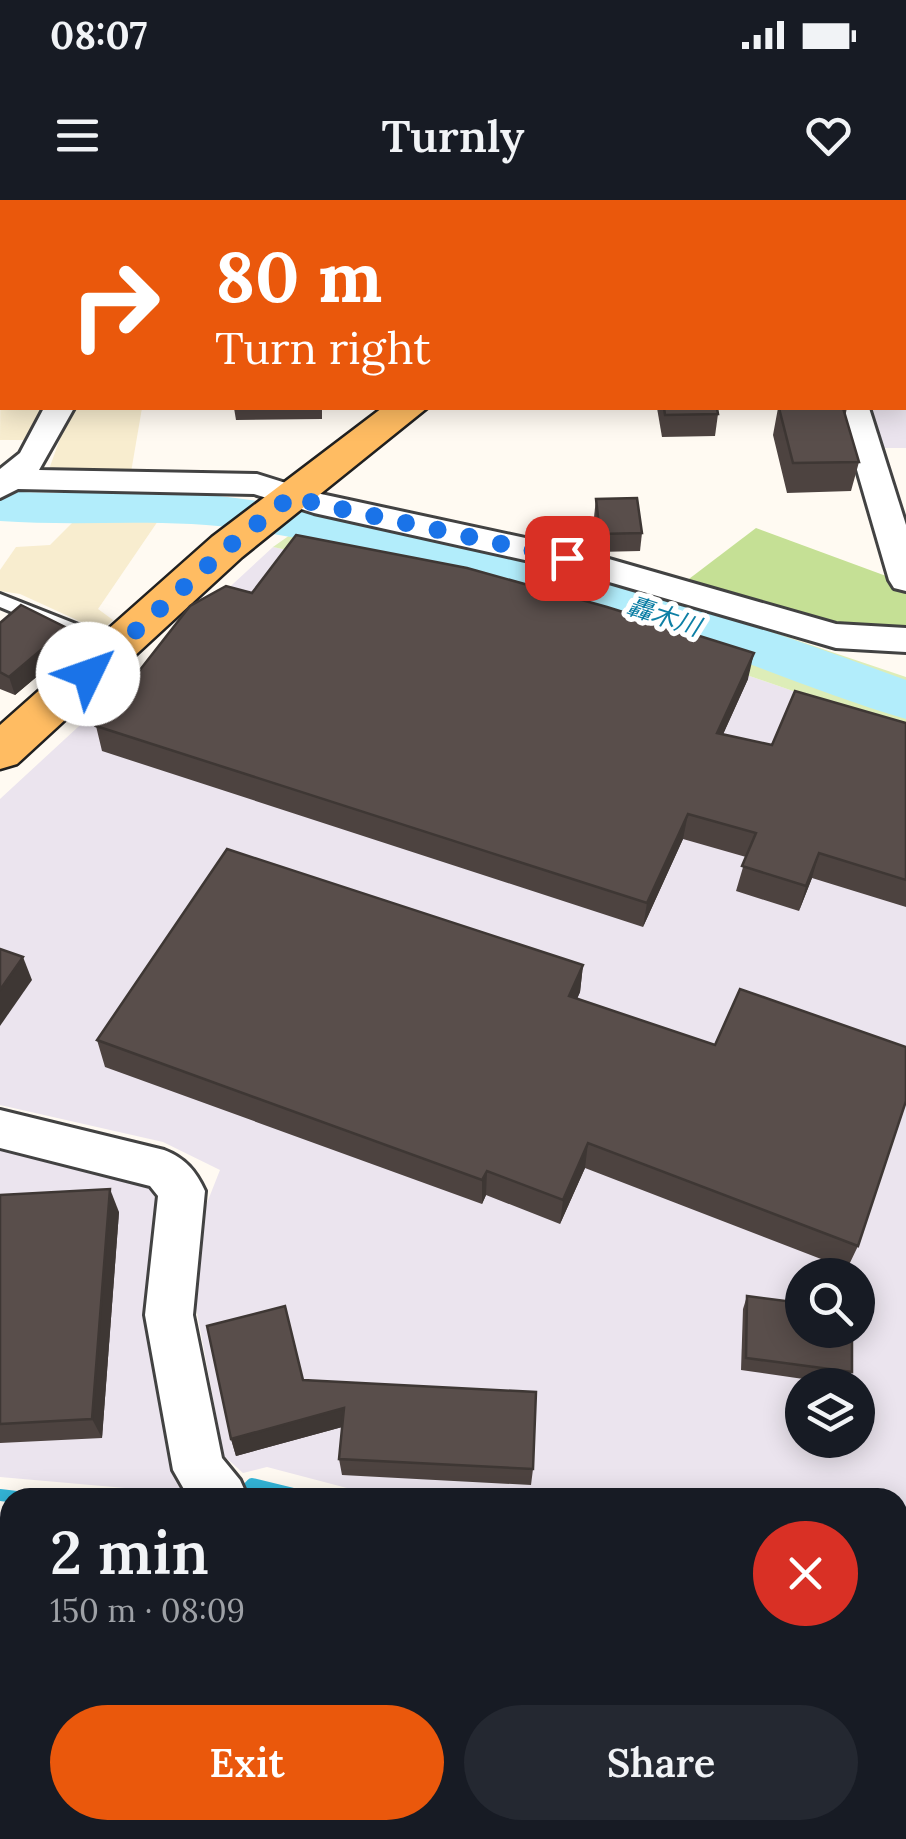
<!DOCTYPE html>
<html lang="en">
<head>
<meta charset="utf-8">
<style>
	:root { --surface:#171b24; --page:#242831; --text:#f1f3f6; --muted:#9ea1a6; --accent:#ea580c }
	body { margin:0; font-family:Lora,"Noto Sans JP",serif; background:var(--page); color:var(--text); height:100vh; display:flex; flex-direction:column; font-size:38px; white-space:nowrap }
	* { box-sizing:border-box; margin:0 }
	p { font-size:32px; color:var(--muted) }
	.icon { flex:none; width:55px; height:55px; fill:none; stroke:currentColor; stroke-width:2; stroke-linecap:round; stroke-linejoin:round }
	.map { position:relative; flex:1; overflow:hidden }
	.panel { position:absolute; left:0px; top:1288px; width:908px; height:352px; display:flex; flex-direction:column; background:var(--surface); border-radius:30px 30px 0 0; box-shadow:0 5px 25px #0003 }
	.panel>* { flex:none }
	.banner { position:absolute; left:0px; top:0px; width:908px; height:210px; box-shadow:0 5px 25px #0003; background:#ea580c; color:#fff; overflow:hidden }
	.buttons { position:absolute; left:785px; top:1058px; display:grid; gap:20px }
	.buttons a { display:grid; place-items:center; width:90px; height:90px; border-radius:50%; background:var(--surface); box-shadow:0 5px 25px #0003; font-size:50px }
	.pin { position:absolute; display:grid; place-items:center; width:85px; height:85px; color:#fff; margin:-42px; border-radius:20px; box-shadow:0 5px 15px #0006 }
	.me { position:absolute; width:110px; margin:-55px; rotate:48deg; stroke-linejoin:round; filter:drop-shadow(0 0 8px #0008) }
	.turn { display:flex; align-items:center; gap:35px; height:210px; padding:0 50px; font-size:45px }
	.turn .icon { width:130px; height:130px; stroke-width:2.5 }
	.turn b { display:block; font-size:70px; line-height:85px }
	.round { display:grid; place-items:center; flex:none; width:105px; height:105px; border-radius:52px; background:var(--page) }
	.head { display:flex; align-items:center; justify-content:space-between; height:170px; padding:0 50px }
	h1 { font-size:60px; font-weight:600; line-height:75px }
	.primary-button { display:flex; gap:20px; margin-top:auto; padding:20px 50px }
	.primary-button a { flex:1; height:115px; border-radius:60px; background:var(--accent); color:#fff; font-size:40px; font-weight:600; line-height:115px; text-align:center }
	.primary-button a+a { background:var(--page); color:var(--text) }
	.status { display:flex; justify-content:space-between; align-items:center; height:70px; padding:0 50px; background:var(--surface); direction:ltr }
	.status svg { height:28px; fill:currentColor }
	header { display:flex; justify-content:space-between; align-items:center; height:130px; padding:0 50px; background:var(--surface); font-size:45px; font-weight:600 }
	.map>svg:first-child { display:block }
	.industrial { fill:#ebe4ee; fill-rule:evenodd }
	.farmland { fill:#f8edcf }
	.green { fill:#ddedb8 }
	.forest { fill:#c5e095 }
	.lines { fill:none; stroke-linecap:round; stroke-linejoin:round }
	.stream { stroke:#33b5d8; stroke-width:12 }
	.river { fill:#b2edfb; fill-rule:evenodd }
	.lane-casing { stroke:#424242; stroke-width:6 }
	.street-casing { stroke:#424242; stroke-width:6 }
	.primary-casing { stroke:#202020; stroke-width:5 }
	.lane { fill:#fff; fill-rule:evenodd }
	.street { fill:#fff; fill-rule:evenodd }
	.primary { fill:#ffbc62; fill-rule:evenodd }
	.wall { fill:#4d4340 }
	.shaded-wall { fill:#3e3734 }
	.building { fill:#594e4b; stroke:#3e3734; stroke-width:2.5 }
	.route { stroke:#1a73e8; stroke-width:18; stroke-dasharray:0 32.4 }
	.labels { text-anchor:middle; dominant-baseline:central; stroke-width:10; stroke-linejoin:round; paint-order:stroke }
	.far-water-label { font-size:25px; font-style:italic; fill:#0d7fa5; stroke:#fff }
</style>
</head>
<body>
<div class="status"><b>08:07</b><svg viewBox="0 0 49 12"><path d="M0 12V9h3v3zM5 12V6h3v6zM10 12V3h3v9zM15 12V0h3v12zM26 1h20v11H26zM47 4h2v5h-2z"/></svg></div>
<header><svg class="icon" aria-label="menu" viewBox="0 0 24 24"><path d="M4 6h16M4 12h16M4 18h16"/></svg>Turnly<svg class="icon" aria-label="heart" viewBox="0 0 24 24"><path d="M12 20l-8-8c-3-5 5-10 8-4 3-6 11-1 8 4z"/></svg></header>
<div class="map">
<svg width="906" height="1639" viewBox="0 0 906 1639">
	<rect width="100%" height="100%" fill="#fffaf2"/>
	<g class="industrial">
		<polygon points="866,0 906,0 906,248 870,248 859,208 905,208 905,2 857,2"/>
		<path d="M 273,347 L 424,379 L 614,429 L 906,530 L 906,1369 L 898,1368 L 898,1298 L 385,1298 L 267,1267 L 243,1273 L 224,1256 L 193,1092 L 201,1018 L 220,970 L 163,942 L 0,905 L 0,599 ZM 802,1075 L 858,1075 L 858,1130 L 802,1130 ZM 802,1185 L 858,1185 L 858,1240 L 802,1240 Z"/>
		<polygon points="0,945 144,980 169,1018 154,1101 182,1293 0,1277"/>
		<polygon points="0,1312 10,1313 10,1630 898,1630 898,1436 906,1438 906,1639 0,1639"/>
	</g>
	<g class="farmland">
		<polygon points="2,27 2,208 51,208 47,220 30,240 0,240"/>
		<polygon points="71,208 142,208 130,278 48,272"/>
		<polygon points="160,318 98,409 113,420 101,431 20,394 0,391 0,370 16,347 50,345 75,320"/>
	</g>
	<g class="green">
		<polygon points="400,326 567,363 906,477 906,489 579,377"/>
		<path d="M 290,335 C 501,375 702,442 906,510 L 906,530 L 614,429 L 424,379 L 273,347 Z"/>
	</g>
	<polygon class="forest" points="756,328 897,380 906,392 906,431 817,424 681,385"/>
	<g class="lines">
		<g class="stream">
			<polyline points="0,1295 25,1298"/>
			<polyline points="239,1298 252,1284 310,1298"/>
			<polyline points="898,1387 906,1388"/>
		</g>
		<path class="river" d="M 0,291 C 73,296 146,287 219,296 C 454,323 685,399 906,480 L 906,519 C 819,493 735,456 648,428 C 518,385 385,352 250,330 C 167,317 84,327 0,321 Z"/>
		<g class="lane-casing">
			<polygon id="lane" points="0,394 124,443 126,448 117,454 110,453 0,407"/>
		</g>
		<g class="street-casing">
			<g id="street">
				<polygon points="44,208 74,208 39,270 257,274 321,294 567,347 836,424 906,428 906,452 836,448 561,368 314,313 254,294 18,289 0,298 0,269 20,253"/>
				<polygon points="839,208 869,208 906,325 906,391 894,388 889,380"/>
				<path d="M 0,910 L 164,950 C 185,958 196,971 205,991 L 193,1115 L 222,1258 L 240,1280 L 248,1298 L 189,1298 L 173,1270 L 145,1115 L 158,996 L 150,986 L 0,948 Z"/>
				<polygon points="898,1390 906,1391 906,1445 898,1444"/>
			</g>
		</g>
		<g class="primary-casing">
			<polygon id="primary" points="382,208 427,208 242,357 17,564 0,569 0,525 212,337"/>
		</g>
		<use href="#lane" class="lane"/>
		<use href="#street" class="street"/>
		<use href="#primary" class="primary"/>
	</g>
	<g class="wall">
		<polygon points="623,0 696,0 695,2 624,2"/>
		<polygon points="234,208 322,208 322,219 236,220"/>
		<polygon points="657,208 717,208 718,214 715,236 662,237"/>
		<polygon points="778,208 847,208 845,217 859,262 851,291 787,293 773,235"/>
		<polygon points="596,299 642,333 640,351 598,352 594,317"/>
		<polygon points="252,393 748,479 723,534 772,545 906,523 906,707 812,678 799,711 736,691 746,657 683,639 643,727 102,551 96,526"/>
		<polygon points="0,423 72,447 15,495 0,489"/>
		<polygon points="583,765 580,792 577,799 858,1046 847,1069 585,968 560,1024 486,995 482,1004 105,867 97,840"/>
		<polygon points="0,995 119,1012 102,1238 0,1243"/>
		<polygon points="747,1096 852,1172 845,1185 741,1170 743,1109"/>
		<polygon points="303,1180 533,1269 531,1285 342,1275 339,1259 342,1227 236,1256 231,1239"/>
		<polygon points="0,1386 10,1386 10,1618 0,1619"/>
	</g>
	<g class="shaded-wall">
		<polygon points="67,428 72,447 15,495 9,477"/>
		<polygon points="754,453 748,479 712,559 717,533"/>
		<polygon points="688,614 683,639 643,727 647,703"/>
		<polygon points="819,653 812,678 799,711 806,686"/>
		<polygon points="23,757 32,780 0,826 0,790"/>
		<polygon points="583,765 580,792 566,823 569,796"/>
		<polygon points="588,943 585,968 560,1024 563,1000"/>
		<polygon points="487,971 486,995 482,1004 482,980"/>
		<polygon points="110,989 119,1012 102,1238 92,1219"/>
		<polygon points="344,1208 346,1226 236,1256 231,1239"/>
	</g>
	<g class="building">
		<rect x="282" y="0" width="153" height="2"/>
		<rect x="626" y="0" width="31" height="2"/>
		<polygon points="664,208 717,208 718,214 665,215"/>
		<polygon points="779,208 843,208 859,262 793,263"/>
		<polygon points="637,298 642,333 600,334 596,299"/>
		<polygon points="296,335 467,368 607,407 754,453 717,533 772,545 795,491 906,523 906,680 819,653 806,686 742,666 756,633 688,614 647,703 96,526 190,406 226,386 252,393"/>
		<polygon points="21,405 67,428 9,477 0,472 0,423"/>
		<polygon points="227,649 583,765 569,796 715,845 740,789 906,847 906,901 858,1046 588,943 563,1000 487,971 482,980 97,840"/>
		<polygon points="0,749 23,757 0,790"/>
		<polygon points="110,989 92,1219 0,1224 0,995"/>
		<polygon points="747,1096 802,1103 802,1130 852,1130 852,1172 746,1158"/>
		<polygon points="285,1106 303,1180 536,1192 533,1269 339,1259 344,1208 231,1239 207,1126"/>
		<polygon points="0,1386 10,1386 10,1606 0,1607"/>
	</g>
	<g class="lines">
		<polyline class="route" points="88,474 228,347 293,295 314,303 567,358"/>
	</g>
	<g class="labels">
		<g class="far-water-label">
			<text transform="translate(664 416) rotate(18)">轟木川</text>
		</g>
	</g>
</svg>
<div class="buttons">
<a><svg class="icon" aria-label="search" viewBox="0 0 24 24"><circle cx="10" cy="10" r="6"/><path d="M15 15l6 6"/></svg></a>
<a><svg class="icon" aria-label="layers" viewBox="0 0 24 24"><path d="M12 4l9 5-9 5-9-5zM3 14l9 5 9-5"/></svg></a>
</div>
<div class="pin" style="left:567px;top:358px;background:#d93025"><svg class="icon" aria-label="arrive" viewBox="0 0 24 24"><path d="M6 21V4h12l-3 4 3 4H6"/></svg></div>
<svg class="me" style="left:88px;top:474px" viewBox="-20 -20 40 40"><circle r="19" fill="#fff"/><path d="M0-13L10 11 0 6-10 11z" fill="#1a73e8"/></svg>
<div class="banner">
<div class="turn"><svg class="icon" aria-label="right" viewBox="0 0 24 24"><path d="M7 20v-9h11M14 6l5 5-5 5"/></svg><div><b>80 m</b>Turn right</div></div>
</div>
<section class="panel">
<div class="head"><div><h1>2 min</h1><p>150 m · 08:09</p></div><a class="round" style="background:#d93025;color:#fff"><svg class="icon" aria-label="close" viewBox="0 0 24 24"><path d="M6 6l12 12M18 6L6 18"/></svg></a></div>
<div class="primary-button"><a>Exit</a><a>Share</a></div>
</section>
</div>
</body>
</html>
